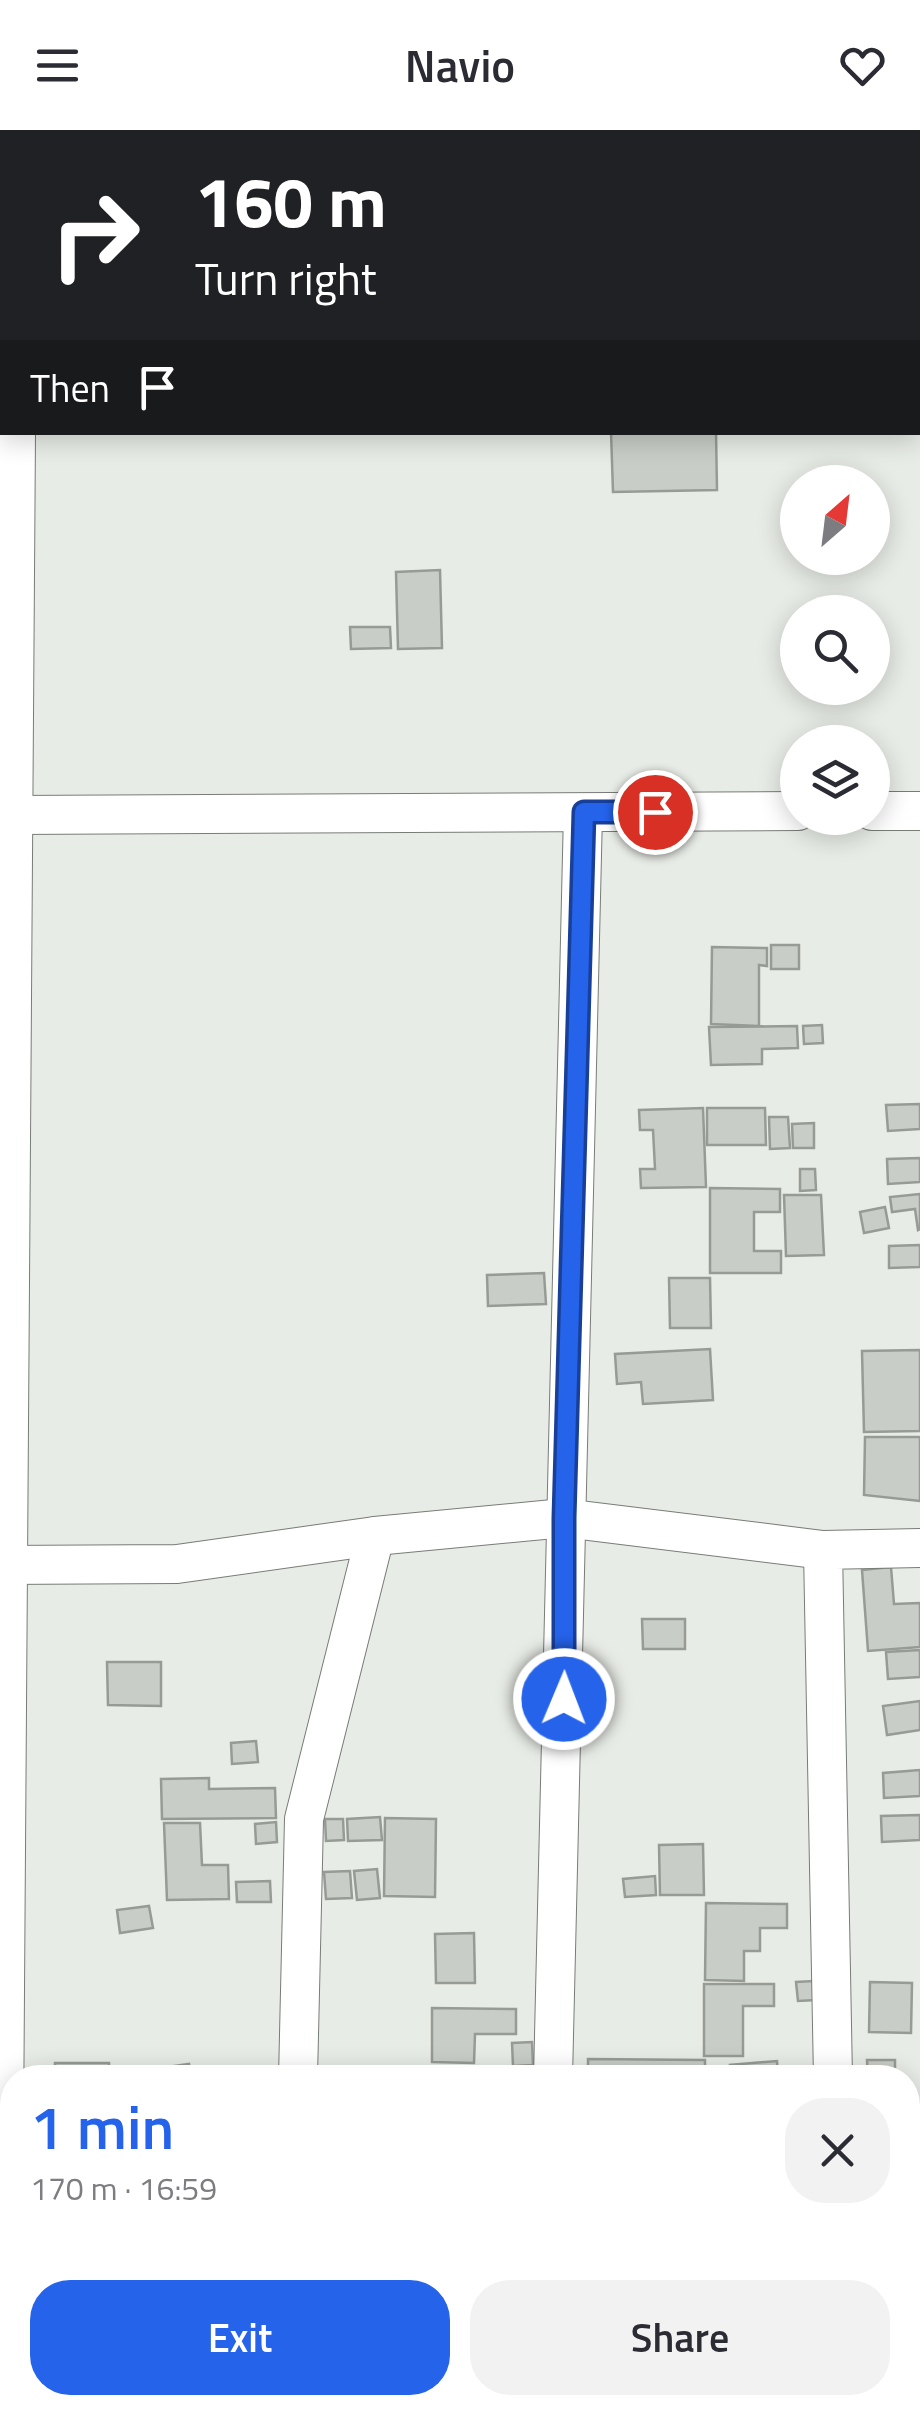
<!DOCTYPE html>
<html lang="en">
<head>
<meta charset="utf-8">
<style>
	:root { --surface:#fff; --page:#f2f2f3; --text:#2b2b33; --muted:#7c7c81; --accent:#2563eb }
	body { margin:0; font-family:"Titillium Web",sans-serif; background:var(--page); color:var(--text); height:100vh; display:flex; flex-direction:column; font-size:38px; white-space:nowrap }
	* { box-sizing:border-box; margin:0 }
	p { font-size:32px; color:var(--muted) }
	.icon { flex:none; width:55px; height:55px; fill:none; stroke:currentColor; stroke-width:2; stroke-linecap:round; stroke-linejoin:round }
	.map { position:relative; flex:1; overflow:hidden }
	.sheet { position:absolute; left:0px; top:1935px; width:920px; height:350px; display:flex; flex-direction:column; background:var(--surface); border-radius:40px 40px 0 0; box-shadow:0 5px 25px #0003 }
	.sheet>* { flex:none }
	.top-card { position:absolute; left:0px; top:0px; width:920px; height:305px; box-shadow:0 5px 25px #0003; background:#202124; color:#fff; overflow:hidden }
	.needle { width:65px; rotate:28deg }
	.fabs { position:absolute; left:780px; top:335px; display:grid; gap:20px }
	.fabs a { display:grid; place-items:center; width:110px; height:110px; border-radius:50%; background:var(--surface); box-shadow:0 5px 25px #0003; font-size:50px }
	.pin { position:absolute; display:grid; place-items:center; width:85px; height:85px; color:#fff; margin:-42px; border:5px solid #fff; border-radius:50%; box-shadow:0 2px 10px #0007 }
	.me { position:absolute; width:110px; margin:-55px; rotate:1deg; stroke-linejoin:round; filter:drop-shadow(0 0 8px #0008) }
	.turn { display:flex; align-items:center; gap:35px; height:210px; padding:0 30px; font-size:45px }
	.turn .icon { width:130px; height:130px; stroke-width:2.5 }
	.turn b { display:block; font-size:70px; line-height:85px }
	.then { display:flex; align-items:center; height:95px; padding:0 30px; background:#0003; gap:20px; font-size:38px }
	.round { display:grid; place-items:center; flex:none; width:105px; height:105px; border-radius:40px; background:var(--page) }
	.summary { display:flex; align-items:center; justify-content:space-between; height:170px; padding:0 30px }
	h1 { font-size:60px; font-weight:600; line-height:75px; color:var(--accent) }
	.button { display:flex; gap:20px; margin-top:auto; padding:20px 30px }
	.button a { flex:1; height:115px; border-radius:40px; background:var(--accent); color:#fff; font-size:40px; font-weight:600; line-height:115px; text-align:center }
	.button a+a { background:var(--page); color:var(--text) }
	header { display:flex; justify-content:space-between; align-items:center; height:130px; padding:0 30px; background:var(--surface); font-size:45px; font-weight:600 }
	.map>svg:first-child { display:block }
	.building { fill:#c9cdc7; stroke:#979b95; stroke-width:2.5 }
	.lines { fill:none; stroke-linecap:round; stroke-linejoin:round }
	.minor-casing { stroke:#787c77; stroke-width:40 }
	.minor { stroke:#fff; stroke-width:38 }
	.route-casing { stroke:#184099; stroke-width:25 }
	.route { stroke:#2563eb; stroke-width:18 }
</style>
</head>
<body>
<header><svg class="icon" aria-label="menu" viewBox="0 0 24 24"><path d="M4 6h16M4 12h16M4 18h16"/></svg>Navio<svg class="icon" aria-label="heart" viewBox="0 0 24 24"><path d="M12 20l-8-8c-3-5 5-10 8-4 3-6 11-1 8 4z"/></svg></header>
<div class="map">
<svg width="920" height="2285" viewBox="0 0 920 2285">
	<rect width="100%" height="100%" fill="#e8ece6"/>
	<g class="building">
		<polygon points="611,302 716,302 717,360 613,362"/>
		<polygon points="440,440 442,518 398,519 396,442"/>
		<polygon points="350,497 390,497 391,518 351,519"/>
		<rect x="771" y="815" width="28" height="24"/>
		<polygon points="712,817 767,818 767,836 759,835 759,896 711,894"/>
		<polygon points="822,895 823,913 804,914 803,896"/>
		<polygon points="797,896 798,918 762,919 762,934 711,935 709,897"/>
		<polygon points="920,974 920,999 888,1001 886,975"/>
		<polygon points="703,978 706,1057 641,1058 640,1039 655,1039 653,1000 640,1000 639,980"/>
		<polygon points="707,978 765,978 766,1015 707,1015"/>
		<polygon points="769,987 788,987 790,1018 770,1019"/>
		<polygon points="814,993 814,1018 793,1018 792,994"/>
		<polygon points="920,1028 920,1052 888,1054 887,1029"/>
		<polygon points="800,1039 815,1039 816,1060 800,1061"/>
		<polygon points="710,1058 780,1059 780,1082 754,1082 754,1121 781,1121 781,1143 710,1143"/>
		<polygon points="920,1064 920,1099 918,1100 915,1079 892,1082 890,1067"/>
		<polygon points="784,1065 821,1065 824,1125 786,1126"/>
		<polygon points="885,1077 889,1098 864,1103 860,1082"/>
		<polygon points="920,1115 920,1137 889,1138 889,1116"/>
		<polygon points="544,1143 546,1174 488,1176 487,1145"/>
		<polygon points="669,1148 710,1148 711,1198 670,1198"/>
		<polygon points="710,1219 713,1270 643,1274 641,1252 617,1254 615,1224"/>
		<polygon points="920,1220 920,1301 864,1302 862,1221"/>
		<polygon points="865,1307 920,1307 920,1371 864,1365"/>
		<polygon points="891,1437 894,1474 920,1473 920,1517 868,1521 862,1440"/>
		<polygon points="642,1489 685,1489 685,1519 643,1519"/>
		<polygon points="920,1520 920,1547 888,1549 886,1522"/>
		<polygon points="107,1532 161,1532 161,1576 108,1575"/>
		<polygon points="920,1571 920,1600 887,1605 883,1576"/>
		<polygon points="256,1611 258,1632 232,1634 231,1613"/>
		<polygon points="920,1640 920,1666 884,1668 883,1643"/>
		<polygon points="209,1648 209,1659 275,1658 276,1688 162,1689 161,1649"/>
		<polygon points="920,1685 920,1710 882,1712 881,1686"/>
		<polygon points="380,1687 382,1710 348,1711 347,1689"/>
		<polygon points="385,1688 436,1689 435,1767 384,1766"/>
		<polygon points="325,1689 343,1689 344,1710 326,1711"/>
		<polygon points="276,1692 277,1712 256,1714 255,1694"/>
		<polygon points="164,1693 200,1693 202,1735 228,1735 229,1769 167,1770"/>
		<polygon points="703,1714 704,1765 660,1765 659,1715"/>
		<polygon points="377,1739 380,1768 357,1770 354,1741"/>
		<polygon points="350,1741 352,1768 326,1769 324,1742"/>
		<polygon points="655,1746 656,1765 625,1767 623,1749"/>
		<polygon points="270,1751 271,1772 237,1772 236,1752"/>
		<polygon points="706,1773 787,1774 787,1798 760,1798 760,1821 744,1821 744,1851 705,1850"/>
		<polygon points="149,1776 153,1798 120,1803 117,1780"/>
		<polygon points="474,1803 475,1853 436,1853 435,1804"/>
		<polygon points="814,1851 816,1870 798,1871 796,1852"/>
		<polygon points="870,1852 912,1853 911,1903 869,1902"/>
		<polygon points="704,1854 774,1854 774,1876 743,1876 743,1926 704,1926"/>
		<polygon points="432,1878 516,1879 516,1904 475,1904 474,1933 432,1932"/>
		<polygon points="532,1912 533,1935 513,1936 512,1913"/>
		<polygon points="588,1929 705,1930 705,1948 588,1948"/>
		<polygon points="867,1930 895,1930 895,1948 868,1948"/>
		<polygon points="777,1931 778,1948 731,1948 730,1935"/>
		<rect x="55" y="1933" width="54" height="15"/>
		<polygon points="189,1934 191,1948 162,1948 160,1938"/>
		<polygon points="908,2141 920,2142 920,2173 908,2173"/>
		<polygon points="908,2181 920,2181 920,2214 909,2214"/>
		<polygon points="158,2272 205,2272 205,2282 217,2285 158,2285"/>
	</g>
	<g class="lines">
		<g class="minor-casing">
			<g id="minor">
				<polyline points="18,2 18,0"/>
				<polyline points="872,681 920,681"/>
				<polyline points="13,685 798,681"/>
				<polyline points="0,1435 177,1434 375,1406 564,1388 823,1420"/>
				<polyline points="298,1948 304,1689 375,1406"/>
				<polyline points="553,1948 583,683"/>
				<polyline points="833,1948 823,1420 920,1418"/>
				<polyline points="908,2113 920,2113"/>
				<polyline points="551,2272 551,2285"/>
				<polyline points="2,2285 16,302"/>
				<polyline points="290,2285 291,2272"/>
				<polyline points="836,2285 836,2272"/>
			</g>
		</g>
		<use href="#minor" class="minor"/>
	</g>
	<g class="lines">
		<g class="route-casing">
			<polyline id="route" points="564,1569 564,1388 584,682 655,682"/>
		</g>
		<use href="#route" class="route"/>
	</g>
</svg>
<div class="fabs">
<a><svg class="needle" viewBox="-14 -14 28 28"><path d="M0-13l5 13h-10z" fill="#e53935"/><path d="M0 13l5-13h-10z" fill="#7c7c81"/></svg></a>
<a><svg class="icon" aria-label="search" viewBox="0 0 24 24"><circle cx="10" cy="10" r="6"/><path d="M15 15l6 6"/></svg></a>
<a><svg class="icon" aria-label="layers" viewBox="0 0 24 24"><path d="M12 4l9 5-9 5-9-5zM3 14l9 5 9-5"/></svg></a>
</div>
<div class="pin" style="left:655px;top:682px;background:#d93025"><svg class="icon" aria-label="arrive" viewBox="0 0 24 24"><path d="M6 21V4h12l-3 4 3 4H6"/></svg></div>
<svg class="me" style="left:564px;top:1569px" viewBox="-20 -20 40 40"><circle r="17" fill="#2563eb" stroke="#fff" stroke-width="3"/><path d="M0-11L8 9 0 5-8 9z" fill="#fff"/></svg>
<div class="top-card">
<div class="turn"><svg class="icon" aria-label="right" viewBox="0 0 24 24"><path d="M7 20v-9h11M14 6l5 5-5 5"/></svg><div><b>160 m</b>Turn right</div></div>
<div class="then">Then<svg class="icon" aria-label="arrive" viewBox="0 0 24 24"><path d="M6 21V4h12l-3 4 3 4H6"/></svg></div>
</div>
<section class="sheet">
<div class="summary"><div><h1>1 min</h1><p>170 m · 16:59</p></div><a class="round"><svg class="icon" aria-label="close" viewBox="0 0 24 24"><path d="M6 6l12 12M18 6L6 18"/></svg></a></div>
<div class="button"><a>Exit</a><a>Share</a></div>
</section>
</div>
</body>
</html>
